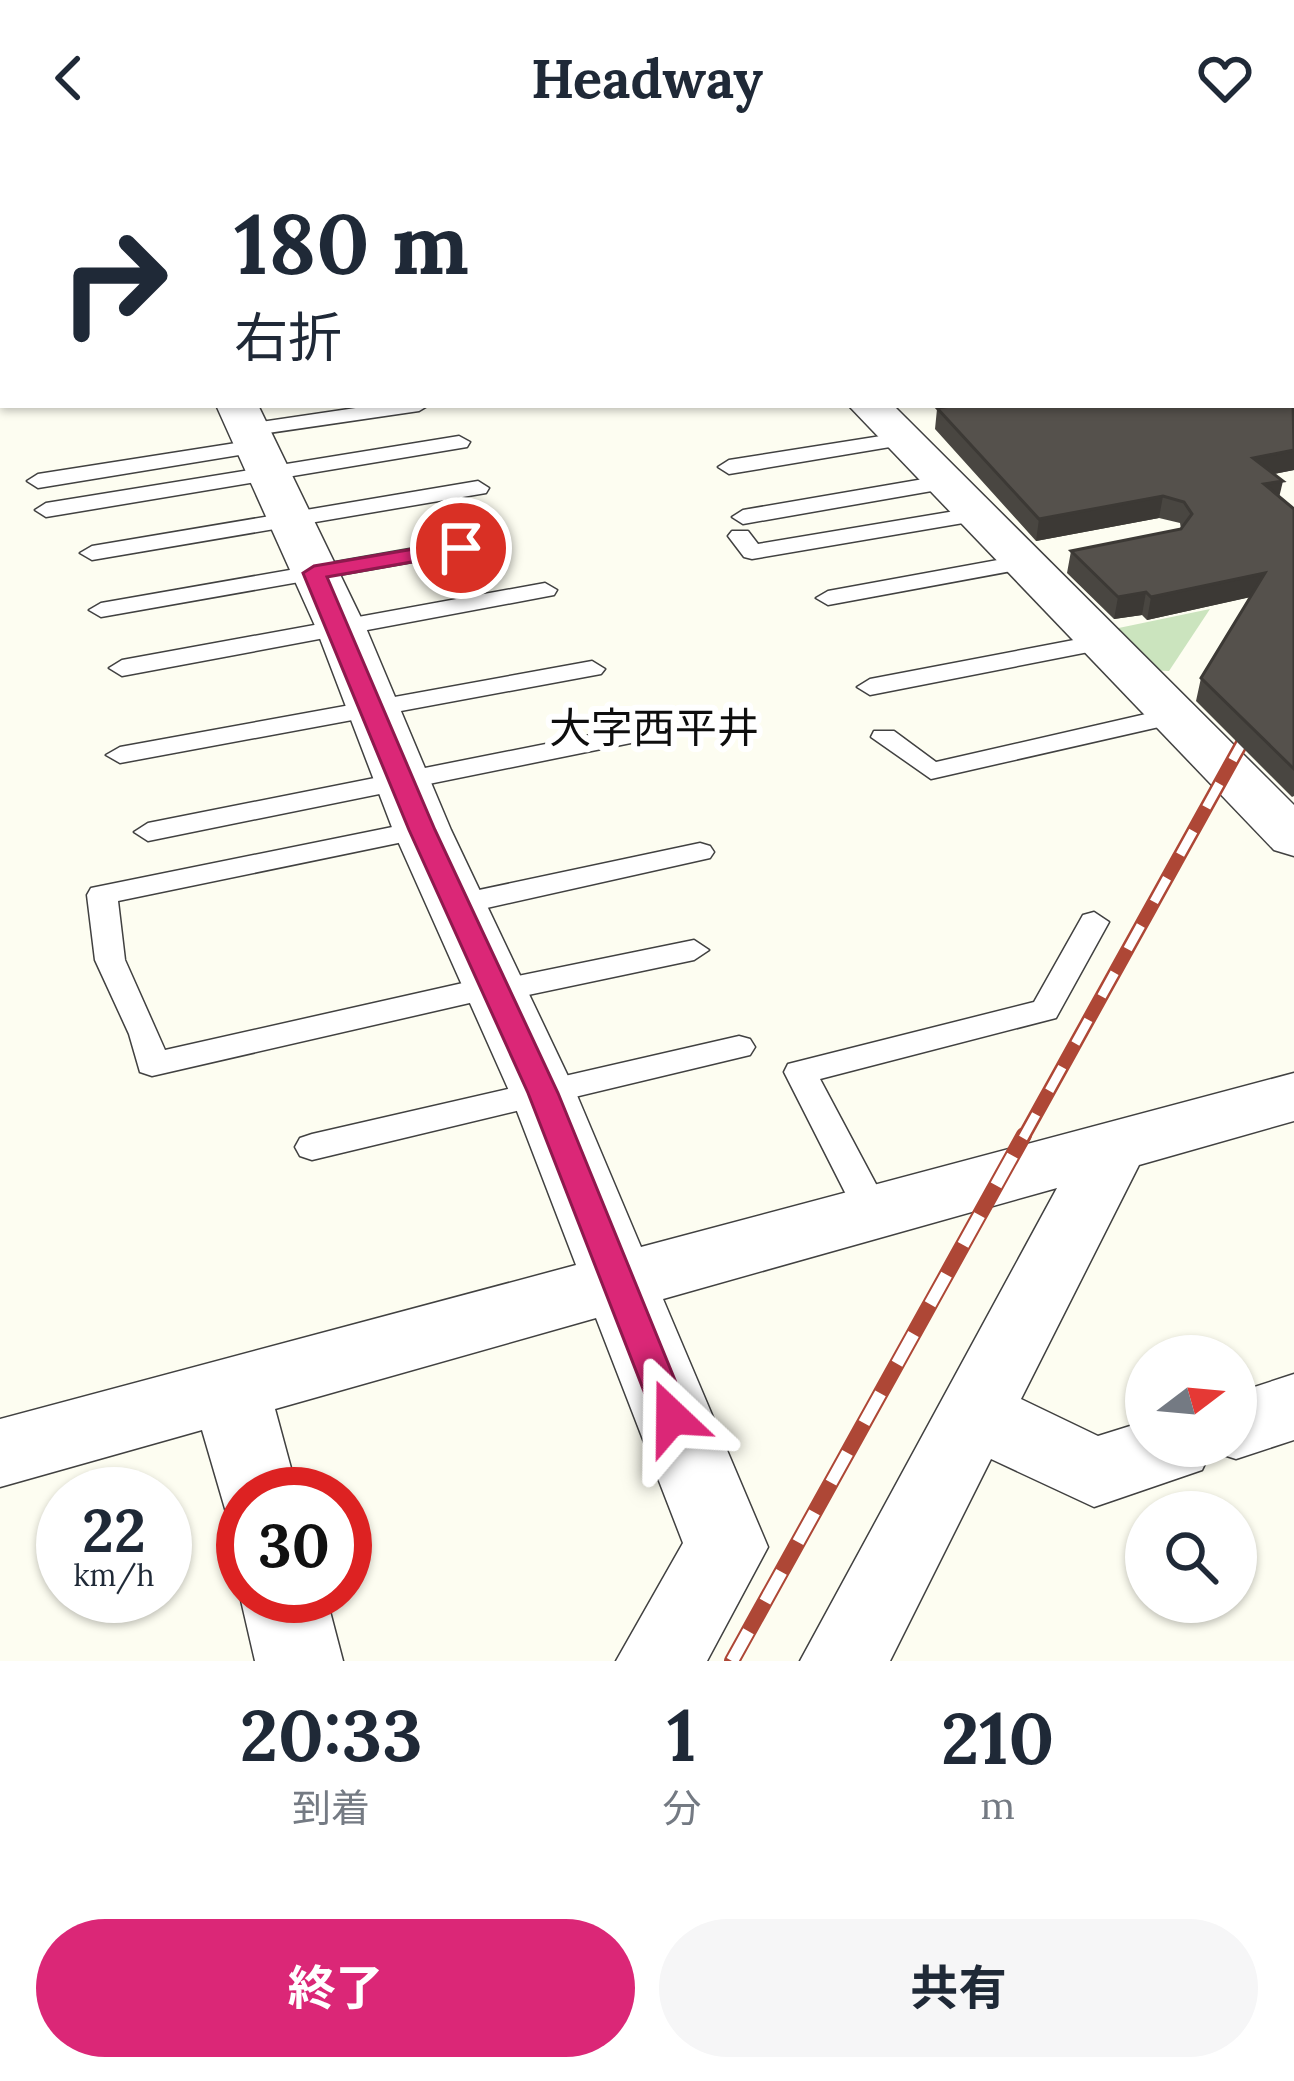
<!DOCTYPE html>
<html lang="ja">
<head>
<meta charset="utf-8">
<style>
	:root { --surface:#fff; --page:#f6f6f7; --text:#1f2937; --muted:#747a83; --accent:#db2777 }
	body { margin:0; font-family:Lora,"Noto Sans JP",serif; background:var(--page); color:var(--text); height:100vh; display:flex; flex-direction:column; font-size:45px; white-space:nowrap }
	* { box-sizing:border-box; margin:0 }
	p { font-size:39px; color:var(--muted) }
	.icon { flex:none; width:66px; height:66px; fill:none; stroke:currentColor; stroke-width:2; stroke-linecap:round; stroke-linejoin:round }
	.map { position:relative; height:1505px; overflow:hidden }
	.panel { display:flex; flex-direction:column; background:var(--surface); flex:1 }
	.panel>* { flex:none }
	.banner { position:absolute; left:0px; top:0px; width:1296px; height:252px; box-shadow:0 3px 9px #0004; background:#fff; color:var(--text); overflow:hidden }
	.needle { width:78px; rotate:74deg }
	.fabs { position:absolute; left:1125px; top:1179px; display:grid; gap:24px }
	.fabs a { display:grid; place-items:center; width:132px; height:132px; border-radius:50%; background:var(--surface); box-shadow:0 3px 9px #0004; font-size:60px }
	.speed { position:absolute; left:36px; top:1311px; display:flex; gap:24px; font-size:60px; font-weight:700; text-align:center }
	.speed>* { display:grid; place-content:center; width:156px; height:156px; border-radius:50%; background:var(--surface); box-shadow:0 3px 9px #0004; line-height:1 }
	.speed small { font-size:30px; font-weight:400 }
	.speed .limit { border:18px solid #d22; background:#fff; color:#111 }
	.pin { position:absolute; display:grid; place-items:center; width:102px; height:102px; color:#fff; margin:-51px; border:6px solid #fff; border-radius:50%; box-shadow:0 3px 12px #0007 }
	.me { position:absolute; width:132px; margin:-66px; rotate:337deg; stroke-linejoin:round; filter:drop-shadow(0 0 9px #0008) }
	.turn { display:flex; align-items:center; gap:42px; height:252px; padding:0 36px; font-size:54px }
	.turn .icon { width:156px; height:156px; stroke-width:2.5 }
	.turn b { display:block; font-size:84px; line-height:102px }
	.eta { display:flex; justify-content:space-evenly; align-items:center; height:204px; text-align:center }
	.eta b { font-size:72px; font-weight:700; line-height:84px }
	.cta { display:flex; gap:24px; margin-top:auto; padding:24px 36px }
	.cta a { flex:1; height:138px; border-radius:72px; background:var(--accent); color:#fff; font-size:48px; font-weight:700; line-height:138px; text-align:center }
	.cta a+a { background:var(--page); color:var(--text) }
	header { display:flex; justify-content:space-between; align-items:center; height:156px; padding:0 36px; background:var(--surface); font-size:54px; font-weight:700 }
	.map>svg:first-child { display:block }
	.green { fill:#cbe4be }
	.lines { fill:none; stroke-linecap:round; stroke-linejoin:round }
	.lane-casing { stroke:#414141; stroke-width:3 }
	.street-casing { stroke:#414141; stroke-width:3 }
	.secondary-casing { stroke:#303030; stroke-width:3 }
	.lane { fill:#fff; fill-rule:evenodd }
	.street { fill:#fff; fill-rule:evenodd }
	.secondary { fill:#f0f5b3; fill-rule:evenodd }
	.rail-far2-casing { stroke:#ae4736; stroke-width:10 }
	.rail-far1-casing { stroke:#ae4736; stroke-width:14 }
	.rail-casing { stroke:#ae4736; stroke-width:16 }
	.rail-far2 { stroke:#fff; stroke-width:8; stroke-dasharray:21; stroke-linecap:butt }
	.rail-far1 { stroke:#fff; stroke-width:9; stroke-dasharray:27; stroke-linecap:butt }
	.rail { stroke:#fff; stroke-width:12; stroke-dasharray:34; stroke-linecap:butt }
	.wall { fill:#494641 }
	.shaded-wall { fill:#3c3935 }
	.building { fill:#55514c; stroke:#3c3935; stroke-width:3 }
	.route { fill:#db2777; stroke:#8e194d; stroke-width:3 }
	.labels { text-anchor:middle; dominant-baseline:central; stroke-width:12; stroke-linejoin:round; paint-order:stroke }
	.quarter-label { font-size:42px; fill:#0e0e0e; stroke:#fff }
</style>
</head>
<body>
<header><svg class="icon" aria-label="back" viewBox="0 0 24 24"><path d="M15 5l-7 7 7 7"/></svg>Headway<svg class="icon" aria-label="heart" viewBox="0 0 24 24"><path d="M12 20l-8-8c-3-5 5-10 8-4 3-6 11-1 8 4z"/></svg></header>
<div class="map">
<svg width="1294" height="1505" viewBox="0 0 1294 1505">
	<rect width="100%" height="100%" fill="#fdfdf1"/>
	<polygon class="green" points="1210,453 1169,515 1150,514 1109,474"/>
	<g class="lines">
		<g class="lane-casing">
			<g id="lane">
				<polygon points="789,0 807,0 809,3 791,3"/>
				<polygon points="950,0 968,0 970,3 952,3"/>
				<polygon points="1294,80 1294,91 1293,91 1293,80"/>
				<rect x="0" y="167" width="3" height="12"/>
				<polygon points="376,249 429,249 419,255 248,280 237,274 248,268"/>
				<polygon points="900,277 908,278 908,288 729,318 718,311 729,304"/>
				<polygon points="459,280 470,286 467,291 46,361 35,354 46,347"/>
				<polygon points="255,284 266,290 263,295 38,332 27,325 38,318"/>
				<polygon points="941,320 952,327 949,332 743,368 732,361 743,354"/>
				<polygon points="478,325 489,332 486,337 92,404 80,397 92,390"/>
				<polygon points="973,352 984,359 981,364 752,403 744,401 728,380 732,375 748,375 758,388"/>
				<polygon points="461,384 469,386 469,396 101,461 89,454 101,447"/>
				<polygon points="1020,400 1032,407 1028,412 828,449 816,442 828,435"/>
				<polygon points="545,427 557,434 554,439 122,520 109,512 122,504"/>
				<polygon points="1100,479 1109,482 1109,492 870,539 857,531 870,523"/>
				<polygon points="592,505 605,513 601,518 120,607 106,599 120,591"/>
				<polygon points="1172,552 1181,554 1185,560 1181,566 931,623 871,581 874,575 894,575 936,606"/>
				<polygon points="621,573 631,575 634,581 631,587 148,685 134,676 148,667"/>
				<polygon points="422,665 432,668 436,674 432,680 118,745 125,804 165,894 494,820 503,823 694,784 709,794 694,804 495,846 487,843 152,920 140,916 129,878 95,804 87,739 91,732"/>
				<polygon points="700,687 710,690 714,696 710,702 460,758 445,748 460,738"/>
				<polygon points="1094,756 1109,766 1056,862 820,923 893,1060 888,1070 875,1074 862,1070 784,916 788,908 1034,846 1083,759"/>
				<polygon points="739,880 750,883 755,891 750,899 312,1004 300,1000 295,991 300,982 312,978"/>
			</g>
		</g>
		<g class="street-casing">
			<g id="street">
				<polygon points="112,0 144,0 146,3 114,3"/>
				<polygon points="604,0 637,0 639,3 606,3"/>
				<polygon points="1244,0 1280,0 1282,3 1246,3"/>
				<polygon points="216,249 258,249 366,472 451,674 576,937 641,1091 1294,917 1294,965 1139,1009 1021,1243 1098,1280 1146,1265 1146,1290 1236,1290 1236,1237 1294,1218 1294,1284 1236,1303 1211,1295 1202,1314 1094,1351 991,1303 890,1505 800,1505 1057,1032 663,1143 768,1391 707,1505 616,1505 683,1387 596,1162 275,1253 298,1338 243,1338 243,1368 228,1363 202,1274 0,1331 0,1263 576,1109 510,937 393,674 316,472"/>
				<polygon points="848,249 893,249 1294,649 1294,700 1274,694"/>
				<polygon points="243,1434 243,1440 326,1440 343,1505 255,1505 240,1440"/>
			</g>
		</g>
		<g class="secondary-casing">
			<g id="secondary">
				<rect x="1293" y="46" width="1" height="22"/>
				<rect x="0" y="217" width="3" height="28"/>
			</g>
		</g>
		<use href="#lane" class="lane"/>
		<use href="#street" class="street"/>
		<use href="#secondary" class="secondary"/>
		<g class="rail-far2-casing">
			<polyline id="rail-far2" points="1251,572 1256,562"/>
		</g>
		<g class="rail-far1-casing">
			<polyline id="rail-far1" points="1023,982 1252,569"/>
		</g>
		<g class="rail-casing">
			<polyline id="rail" points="732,1505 1024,979"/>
		</g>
		<use href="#rail-far2" class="rail-far2"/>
		<use href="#rail-far1" class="rail-far1"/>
		<use href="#rail" class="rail"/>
	</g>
	<g class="wall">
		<polygon points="1008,0 1243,0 1248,3 1012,3"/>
		<polygon points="1294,247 1294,314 1274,318 1279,341 1294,353 1294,640 1292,641 1196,545 1201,522 1250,441 1147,464 1142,459 1114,463 1067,417 1071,395 1181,373 1180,367 1159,362 1036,385 935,273 937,253 933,249 1277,250"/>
	</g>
	<g class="shaded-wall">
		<polygon points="1294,294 1294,314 1248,323 1253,302"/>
		<polygon points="1283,325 1278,346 1264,328"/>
		<polygon points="1163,340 1159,362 1036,385 1039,363"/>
		<polygon points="1265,417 1260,439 1147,464 1151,441"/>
		<polygon points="1146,436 1142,459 1114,463 1118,441"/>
	</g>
	<g class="building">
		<polygon points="1033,0 1243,0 1248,3 1037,3"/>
		<polygon points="1293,247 1294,294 1253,302 1283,325 1264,328 1294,353 1294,613 1201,522 1265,417 1151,441 1146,436 1118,441 1071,395 1181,373 1192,358 1184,346 1163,340 1039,363 937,252 958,249 1277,250 1293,249"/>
	</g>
	<polygon class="route" points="461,385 468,387 468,396 327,421 435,674 558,937 690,1261 685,1272 672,1276 660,1272 654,1261 528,937 409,674 303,417 314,410"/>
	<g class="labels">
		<g class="quarter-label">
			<text x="654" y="572">大字西平井</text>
		</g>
	</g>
</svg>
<div class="fabs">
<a><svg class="needle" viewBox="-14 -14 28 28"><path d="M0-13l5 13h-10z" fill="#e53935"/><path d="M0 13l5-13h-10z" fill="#747a83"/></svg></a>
<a><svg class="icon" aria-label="search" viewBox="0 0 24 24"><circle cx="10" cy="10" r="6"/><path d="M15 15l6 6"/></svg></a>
</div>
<div class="speed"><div>22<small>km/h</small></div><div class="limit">30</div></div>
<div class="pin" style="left:461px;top:392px;background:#d93025"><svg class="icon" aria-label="arrive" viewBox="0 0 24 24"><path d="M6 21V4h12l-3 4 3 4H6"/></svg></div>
<svg class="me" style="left:672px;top:1261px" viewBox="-20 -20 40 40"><path d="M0-17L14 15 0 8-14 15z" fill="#db2777" stroke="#fff" stroke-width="4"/></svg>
<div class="banner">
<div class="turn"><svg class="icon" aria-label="right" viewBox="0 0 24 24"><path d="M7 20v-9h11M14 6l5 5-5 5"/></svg><div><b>180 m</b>右折</div></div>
</div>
</div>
<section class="panel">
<div class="eta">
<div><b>20:33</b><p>到着</p></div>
<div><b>1</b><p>分</p></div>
<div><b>210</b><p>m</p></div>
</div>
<div class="cta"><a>終了</a><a>共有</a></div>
</section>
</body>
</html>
